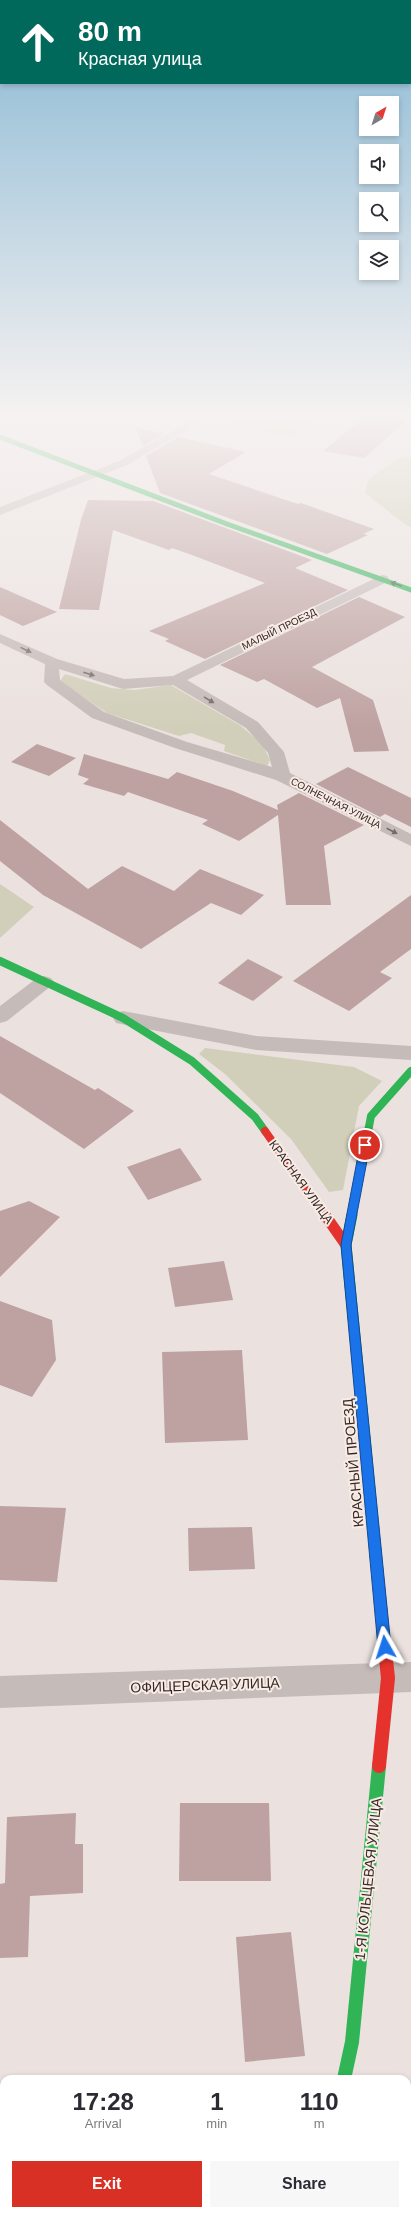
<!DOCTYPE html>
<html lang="en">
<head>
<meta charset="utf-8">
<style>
	:root { --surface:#fff; --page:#f7f7f7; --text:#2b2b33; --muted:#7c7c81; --accent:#d93025 }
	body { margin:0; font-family:Helvetica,sans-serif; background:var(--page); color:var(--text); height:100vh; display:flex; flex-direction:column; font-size:15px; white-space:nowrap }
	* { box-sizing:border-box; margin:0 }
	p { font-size:13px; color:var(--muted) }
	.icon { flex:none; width:22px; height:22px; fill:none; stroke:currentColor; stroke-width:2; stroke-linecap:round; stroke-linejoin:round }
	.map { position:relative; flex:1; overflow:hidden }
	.side { position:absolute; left:0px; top:2075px; width:411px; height:140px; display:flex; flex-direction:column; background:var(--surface); border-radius:12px 12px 0 0; box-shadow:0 2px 6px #0003 }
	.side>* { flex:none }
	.banner { position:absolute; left:0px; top:0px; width:411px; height:84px; box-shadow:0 2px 6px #0003; background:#00695c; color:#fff; overflow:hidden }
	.needle { width:26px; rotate:39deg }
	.controls { position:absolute; left:359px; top:96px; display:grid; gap:8px }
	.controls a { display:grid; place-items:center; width:40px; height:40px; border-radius:0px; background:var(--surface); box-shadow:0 2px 6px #0003; font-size:20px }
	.pin { position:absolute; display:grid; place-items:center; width:34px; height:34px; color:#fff; margin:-17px; border:2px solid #fff; border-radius:50%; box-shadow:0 1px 4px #0007 }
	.me { position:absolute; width:44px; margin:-22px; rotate:354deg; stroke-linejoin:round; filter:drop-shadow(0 0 3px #0008) }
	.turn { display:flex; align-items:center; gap:14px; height:84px; padding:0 12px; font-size:18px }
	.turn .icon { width:52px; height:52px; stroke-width:2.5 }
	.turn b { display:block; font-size:28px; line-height:34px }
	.eta { display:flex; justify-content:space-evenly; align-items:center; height:68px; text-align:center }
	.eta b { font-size:24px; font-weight:700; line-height:28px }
	.action { display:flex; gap:8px; margin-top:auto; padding:8px 12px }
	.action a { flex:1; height:46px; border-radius:0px; background:var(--accent); color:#fff; font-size:16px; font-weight:700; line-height:46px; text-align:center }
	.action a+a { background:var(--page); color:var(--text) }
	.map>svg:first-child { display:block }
	.green { fill:#d1cfb9 }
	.building { fill:#bea2a1 }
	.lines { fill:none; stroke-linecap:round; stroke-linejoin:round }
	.street { fill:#c5bbb8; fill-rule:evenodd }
	.fast-far3 { stroke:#30b455; stroke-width:5 }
	.fast-far2 { stroke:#30b455; stroke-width:8 }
	.fast-far1 { stroke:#30b455; stroke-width:11 }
	.fast { stroke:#30b455; stroke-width:14 }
	.jam-far2 { stroke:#e5322d; stroke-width:8 }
	.jam-far1 { stroke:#e5322d; stroke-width:11 }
	.jam { stroke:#e5322d; stroke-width:14 }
	.oneway { fill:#336039 }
	.oneway2 { fill:#766a68 }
	.route { fill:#1a73e8; stroke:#114b97 }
	.labels { text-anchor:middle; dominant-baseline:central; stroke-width:4; stroke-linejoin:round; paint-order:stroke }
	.far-street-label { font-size:10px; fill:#352827; stroke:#f9ece5 }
	.street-label { font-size:12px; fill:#352827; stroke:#f9ece5 }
	.near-street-label { font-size:14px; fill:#352827; stroke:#f9ece5 }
</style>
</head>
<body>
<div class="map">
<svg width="411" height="2215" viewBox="0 0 411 2215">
	<rect width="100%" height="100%" fill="#ebe2df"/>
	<g class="green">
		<polygon points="240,419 319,419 293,437 230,426"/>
		<polygon points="401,456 411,458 411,527 406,525 365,493 368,480"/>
		<polygon points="65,674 111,688 134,690 171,685 241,726 262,744 270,760 267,766 224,751 225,745 191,733 179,736 107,713 60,681"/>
		<polygon points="0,884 34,907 0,938"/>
		<polygon points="205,1048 354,1067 382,1081 359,1106 343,1190 329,1192 291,1139 225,1074 199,1054"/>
	</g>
	<g class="building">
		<polygon points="362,419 408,419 364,458 323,451"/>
		<polygon points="135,427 164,434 143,446"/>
		<polygon points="178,437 246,452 209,474 298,504 301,503 374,529 363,534 368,535 327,554 160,493 146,456"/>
		<polygon points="88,500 153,501 312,560 295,568 348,590 205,659 165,641 169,639 149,631 265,583 192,555 172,548 169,550 113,530 99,610 59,609 81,520"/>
		<polygon points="0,587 57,612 23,626 0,615"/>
		<polygon points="359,597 405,617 312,667 373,700 389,751 354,752 340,698 317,708 264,679 257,682 220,665"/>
		<polygon points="37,744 76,758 49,776 11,762"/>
		<polygon points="84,754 168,779 177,772 233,791 278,810 277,805 299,793 364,825 324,846 331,905 286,905 278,815 239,841 202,824 208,820 128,792 124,796 83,784 89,779 78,775"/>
		<polygon points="348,767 411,798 411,827 385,814 380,817 316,784"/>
		<polygon points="0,820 88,889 122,866 174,891 200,869 264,895 241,915 211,903 141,949 43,895 0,861"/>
		<polygon points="411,895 411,949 380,972 392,978 349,1011 293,981"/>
		<polygon points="248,959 283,977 253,1001 218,983"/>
		<polygon points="0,1036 95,1090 98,1088 134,1111 84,1149 0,1093"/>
		<polygon points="180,1148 202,1180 148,1200 127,1167"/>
		<polygon points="29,1201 60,1217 0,1277 0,1211"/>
		<polygon points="224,1261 233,1300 175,1307 168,1268"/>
		<polygon points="0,1301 52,1320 56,1360 32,1397 0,1385"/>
		<polygon points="242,1350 248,1440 165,1443 162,1352"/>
		<polygon points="0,1506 66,1508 57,1582 0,1580"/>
		<polygon points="252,1527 255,1569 189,1571 188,1528"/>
		<polygon points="180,1803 269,1803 271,1881 179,1881"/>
		<polygon points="76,1813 75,1844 83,1844 83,1893 30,1896 28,1957 0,1958 0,1884 5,1883 7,1817"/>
		<polygon points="291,1932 305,2056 245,2062 236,1937"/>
	</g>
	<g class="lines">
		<g class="street">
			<polygon points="194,419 206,419 127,465 0,515 0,507 119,461"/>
			<path d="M 382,575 L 387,576 L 389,579 L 387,582 L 187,680 L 258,722 L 284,752 L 290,773 L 411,834 L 411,846 L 276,780 L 175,748 L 92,718 L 47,685 L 44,682 L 45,664 L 0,643 L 0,634 L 57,659 L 124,679 L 173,676 ZM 59,669 L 123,689 L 173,685 L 246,728 L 268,753 L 272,767 L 187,742 L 104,712 L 60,680 Z"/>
			<polygon points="44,976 51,978 54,982 51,986 7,1021 0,1023 0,1006 37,978"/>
			<polygon points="123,1011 256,1036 411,1046 411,1060 256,1050 116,1023 113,1018 116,1013"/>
			<polygon points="411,1662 411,1692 0,1708 0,1676"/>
			<rect x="297" y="2211" width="40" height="4"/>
		</g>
		<polyline class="fast-far3" points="0,437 227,524 411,590"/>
		<g class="fast-far2">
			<polyline points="0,961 123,1018 192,1061 255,1117 265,1131"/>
			<polyline points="352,1216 371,1116 411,1071"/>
		</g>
		<polyline class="fast-far1" points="352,1215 346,1245 378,1571"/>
		<polyline class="fast" points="344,2079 352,2042 379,1766"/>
		<polyline class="jam-far2" points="265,1131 325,1216"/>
		<g class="jam-far1">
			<polyline points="325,1215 346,1245"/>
			<polyline points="378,1571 386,1651"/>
		</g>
		<polyline class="jam" points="379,1766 388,1678 385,1650"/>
	</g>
	<defs><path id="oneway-solid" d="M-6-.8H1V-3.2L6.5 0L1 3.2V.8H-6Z"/></defs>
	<use class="oneway" href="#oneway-solid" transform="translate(396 584) rotate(-160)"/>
	<g class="oneway2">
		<use href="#oneway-solid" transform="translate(26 650) rotate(26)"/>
		<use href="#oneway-solid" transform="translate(89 674) rotate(17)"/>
		<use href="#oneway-solid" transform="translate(209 700) rotate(31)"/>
		<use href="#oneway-solid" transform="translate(392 831) rotate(27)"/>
	</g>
	<linearGradient id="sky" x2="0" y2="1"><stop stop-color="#89b8d4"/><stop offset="0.57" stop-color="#f6f2f1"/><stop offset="1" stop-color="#f6f2f1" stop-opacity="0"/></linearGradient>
	<rect width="411" height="729" fill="url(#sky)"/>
	<polygon class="route" points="365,1142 370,1145 351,1245 391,1647 389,1651 385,1653 380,1651 378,1647 341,1245 360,1145"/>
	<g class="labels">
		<g class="far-street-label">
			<text transform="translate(279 629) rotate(-26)">МАЛЫЙ ПРОЕЗД</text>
			<text transform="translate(336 803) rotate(27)">СОЛНЕЧНАЯ УЛИЦА</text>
		</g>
		<g class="street-label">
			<text transform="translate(301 1182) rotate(54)">КРАСНАЯ УЛИЦА</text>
		</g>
		<g class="near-street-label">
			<text transform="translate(353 1463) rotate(-95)">КРАСНЫЙ ПРОЕЗД</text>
			<text transform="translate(205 1685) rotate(-2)">ОФИЦЕРСКАЯ УЛИЦА</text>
			<text transform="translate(368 1879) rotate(-84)">1-Я КОЛЬЦЕВАЯ УЛИЦА</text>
		</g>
	</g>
</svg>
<div class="controls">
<a><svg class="needle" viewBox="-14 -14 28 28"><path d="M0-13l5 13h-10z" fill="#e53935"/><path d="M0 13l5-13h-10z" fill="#7c7c81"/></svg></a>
<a><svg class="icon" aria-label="sound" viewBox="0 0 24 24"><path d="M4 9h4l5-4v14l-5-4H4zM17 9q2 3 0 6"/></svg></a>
<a><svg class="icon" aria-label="search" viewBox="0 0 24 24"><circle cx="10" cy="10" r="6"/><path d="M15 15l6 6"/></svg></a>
<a><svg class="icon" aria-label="layers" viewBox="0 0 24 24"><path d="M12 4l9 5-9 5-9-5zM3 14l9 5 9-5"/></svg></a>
</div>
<div class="pin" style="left:365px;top:1145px;background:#d93025"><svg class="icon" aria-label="arrive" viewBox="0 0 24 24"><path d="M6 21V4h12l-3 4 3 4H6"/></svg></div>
<svg class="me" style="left:385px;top:1647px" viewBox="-20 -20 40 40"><path d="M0-17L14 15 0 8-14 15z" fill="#1a73e8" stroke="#fff" stroke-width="4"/></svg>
<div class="banner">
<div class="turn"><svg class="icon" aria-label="ahead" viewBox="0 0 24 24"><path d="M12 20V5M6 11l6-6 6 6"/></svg><div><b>80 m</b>Красная улица</div></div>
</div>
<section class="side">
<div class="eta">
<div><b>17:28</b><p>Arrival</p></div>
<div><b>1</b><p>min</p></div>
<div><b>110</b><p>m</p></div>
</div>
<div class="action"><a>Exit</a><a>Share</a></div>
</section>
</div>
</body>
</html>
